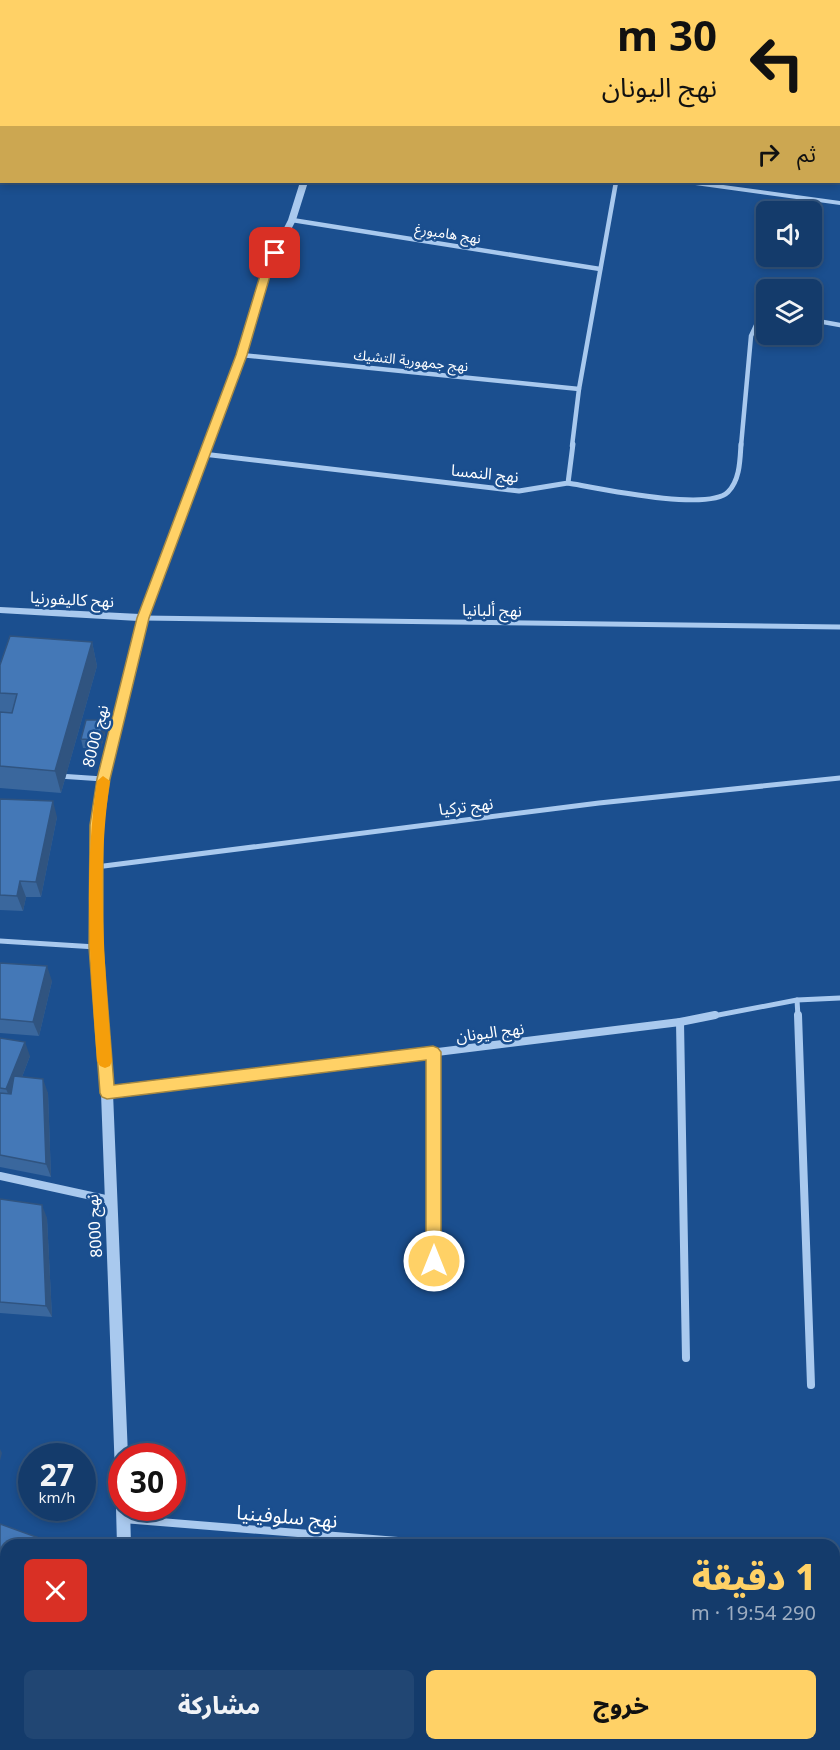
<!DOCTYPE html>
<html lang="ar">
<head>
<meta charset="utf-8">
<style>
	:root { --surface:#143b6b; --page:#214673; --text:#f1f3f6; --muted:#9dadc1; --line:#33557e; --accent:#ffd166 }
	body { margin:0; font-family:"Noto Sans","Noto Sans Arabic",sans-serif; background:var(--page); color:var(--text); direction:rtl; height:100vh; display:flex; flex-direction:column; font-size:22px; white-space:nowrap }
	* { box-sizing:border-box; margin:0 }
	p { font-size:20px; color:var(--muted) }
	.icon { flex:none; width:33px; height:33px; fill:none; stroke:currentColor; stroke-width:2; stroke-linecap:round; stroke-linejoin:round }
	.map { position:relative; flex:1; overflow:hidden; direction:ltr }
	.drawer { position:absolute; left:0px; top:1539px; width:840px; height:212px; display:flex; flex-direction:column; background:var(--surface); border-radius:18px 18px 0 0; box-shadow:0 3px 9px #0003,0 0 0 2px var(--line); direction:rtl }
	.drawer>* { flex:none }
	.top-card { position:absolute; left:0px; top:0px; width:840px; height:183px; box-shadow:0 3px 9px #0003,0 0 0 2px var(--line); direction:rtl; background:#ffd166; color:#111; overflow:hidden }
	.tools { position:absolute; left:756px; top:201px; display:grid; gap:12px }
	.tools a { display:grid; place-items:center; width:66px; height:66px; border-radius:9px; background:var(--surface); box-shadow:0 3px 9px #0003,0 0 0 2px var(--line); font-size:30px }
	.speed { position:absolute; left:18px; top:1443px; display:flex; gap:12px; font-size:30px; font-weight:700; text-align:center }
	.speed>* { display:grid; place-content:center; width:78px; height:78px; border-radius:50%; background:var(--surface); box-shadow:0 3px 9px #0003,0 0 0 2px var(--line); line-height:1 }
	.speed small { font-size:15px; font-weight:400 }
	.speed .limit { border:9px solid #d22; background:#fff; color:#111 }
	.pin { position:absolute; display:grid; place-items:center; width:51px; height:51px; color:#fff; margin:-26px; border-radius:12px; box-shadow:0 3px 9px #0006 }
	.me { position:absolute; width:66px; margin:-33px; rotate:0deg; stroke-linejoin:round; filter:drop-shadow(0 0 4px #0008) }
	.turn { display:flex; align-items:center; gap:21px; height:126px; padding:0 24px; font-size:27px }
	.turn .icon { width:78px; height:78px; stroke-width:2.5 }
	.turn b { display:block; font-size:42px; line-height:51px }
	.then { display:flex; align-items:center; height:57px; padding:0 24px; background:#0003; gap:12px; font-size:22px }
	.round { display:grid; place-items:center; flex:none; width:63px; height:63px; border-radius:9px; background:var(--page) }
	.head { display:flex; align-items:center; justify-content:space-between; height:102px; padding:0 24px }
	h1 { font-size:36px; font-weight:800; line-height:45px; color:var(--accent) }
	.primary-button { display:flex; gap:12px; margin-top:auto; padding:12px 24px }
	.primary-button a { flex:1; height:69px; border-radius:9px; background:var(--accent); color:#111; font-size:24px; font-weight:800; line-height:69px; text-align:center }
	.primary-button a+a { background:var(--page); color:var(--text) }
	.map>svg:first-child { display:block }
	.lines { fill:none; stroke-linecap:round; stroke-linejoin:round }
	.minor-far2 { stroke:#a9c9ee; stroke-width:4.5 }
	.minor-far1 { stroke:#a9c9ee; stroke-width:5 }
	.minor { stroke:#a9c9ee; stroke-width:8 }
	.tertiary { fill:#a9c9ee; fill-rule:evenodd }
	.wall { fill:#3a679d }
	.shaded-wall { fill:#305480 }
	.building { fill:#4478b7; stroke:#305480; stroke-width:1.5 }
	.route { fill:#ffd166; stroke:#a68842; stroke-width:1.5 }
	.slow { fill:#f59e0b }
	.labels { text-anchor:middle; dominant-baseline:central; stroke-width:5; stroke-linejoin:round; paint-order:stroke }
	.far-street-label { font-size:14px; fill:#fff; stroke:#1b4f8f }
	.street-label { font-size:16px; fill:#fff; stroke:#1b4f8f }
	.near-street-label { font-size:20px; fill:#fff; stroke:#1b4f8f }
</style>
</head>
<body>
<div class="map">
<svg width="840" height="1750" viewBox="0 0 840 1750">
	<rect width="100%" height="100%" fill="#1b4f8f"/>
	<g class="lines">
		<g class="minor-far2">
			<polyline points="104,2 107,0"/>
			<polyline points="292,220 600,269"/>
			<polyline points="812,320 840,325"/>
			<polyline points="241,355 579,389"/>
			<polyline points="572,446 579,389 616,182"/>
			<polyline points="741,446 751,336 758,321 766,314"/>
		</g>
		<g class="minor-far1">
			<polyline points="203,454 519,491 568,483 573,444"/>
			<path d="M 568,483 C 597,488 708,512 728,492 C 740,480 740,460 741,444"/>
			<polyline points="143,618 840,627"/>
			<polyline points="59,776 103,779"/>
			<polyline points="96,867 599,803 840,778"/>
			<polyline points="0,941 96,947"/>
			<polyline points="797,1000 798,1017"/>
			<polyline points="708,1017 797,1000 840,998"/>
		</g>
		<g class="minor">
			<polyline points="798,1015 811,1385"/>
			<polyline points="680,1022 686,1358"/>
			<polyline points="433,1052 433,1284"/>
			<polyline points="107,1093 680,1022 715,1015"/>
			<polyline points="0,1176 110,1200"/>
			<polyline points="123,1519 448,1545"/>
			<polyline points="600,1750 601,1744"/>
		</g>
		<g class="tertiary">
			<rect x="0" y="38" width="2" height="4"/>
			<polygon points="300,182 308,182 296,220 271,269 245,355 148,618 108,779 102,825 101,947 113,1093 128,1456 122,1456 122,1480 117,1479 115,1474 101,1093 91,947 92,825 98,779 138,621 0,613 0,607 140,614 237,355 263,269 288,220"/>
			<polygon points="685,182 701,182 840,201 840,205 688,184"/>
			<polygon points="122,1502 122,1508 130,1508 131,1545 117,1545 116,1508 118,1503"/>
			<rect x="127" y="1744" width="14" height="6"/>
		</g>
	</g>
	<g class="wall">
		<polygon points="92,642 97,666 61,793 0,788 0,665"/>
		<polygon points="106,729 101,748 83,748 81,739"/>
		<polygon points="0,798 0,799 57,817 41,897 26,897 23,911 0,910"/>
		<polygon points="0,963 52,981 39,1036 0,1033"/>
		<polygon points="0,1038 30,1056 22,1077 48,1093 51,1177 0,1167"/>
		<polygon points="0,1199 47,1218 52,1317 0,1313"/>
		<polygon points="0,1524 50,1542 52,1545 6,1545 6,1650 0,1648"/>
		<polygon points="0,1656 6,1658 6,1727 0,1725"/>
	</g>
	<g class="shaded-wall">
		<polygon points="92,642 97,666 61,793 55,771"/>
		<polygon points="104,720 106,729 101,748 99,740"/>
		<polygon points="53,801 57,817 41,897 36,882"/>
		<polygon points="20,881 26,897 23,911 17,896"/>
		<polygon points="47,966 52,981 39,1036 33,1022"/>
		<polygon points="25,1042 30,1056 12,1103 6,1089"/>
		<polygon points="43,1079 48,1093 51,1177 46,1164"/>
		<polygon points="42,1205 47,1218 52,1317 46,1306"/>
		<polygon points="0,1449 2,1453 0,1461"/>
		<polygon points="51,1744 55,1744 53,1750 50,1748"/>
	</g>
	<g class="building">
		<polygon points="10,636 92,642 55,771 0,766 0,712 12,713 17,694 0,693 0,665"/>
		<polygon points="86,720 104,720 99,740 81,739"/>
		<polygon points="0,799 53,801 36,882 20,881 17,896 0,895"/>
		<polygon points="0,963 47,966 33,1022 0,1019"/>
		<polygon points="0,1038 25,1042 6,1089 0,1088"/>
		<polygon points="14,1076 43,1079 46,1164 0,1155 0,1093 11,1094"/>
		<polygon points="0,1199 42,1205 46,1306 0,1302"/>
		<polygon points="0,1524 50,1542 48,1545 6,1545 6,1644 0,1643"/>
		<polygon points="0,1656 6,1658 6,1723 0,1722"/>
		<polygon points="11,1744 51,1744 50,1748 58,1750 10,1750"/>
	</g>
	<polygon class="route" points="275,250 280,253 272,269 247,355 149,618 110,779 103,825 103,947 114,1085 433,1046 438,1048 441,1052 441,1261 439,1266 434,1268 428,1266 426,1261 426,1060 107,1099 102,1097 100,1093 89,947 90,825 97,779 137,618 236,355 262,269 272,251"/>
	<path class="slow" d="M 103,776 L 110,781 C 96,874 105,968 112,1061 L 110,1066 L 105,1068 L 100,1066 L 97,1061 C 90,968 83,874 97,781 Z"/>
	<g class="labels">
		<g class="far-street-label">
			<text transform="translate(448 233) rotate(9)">نهج هامبورغ</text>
			<text transform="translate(411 360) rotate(6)">نهج جمهورية التشيك</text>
		</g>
		<g class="street-label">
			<text transform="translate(485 473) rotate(6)">نهج النمسا</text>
			<text transform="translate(72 599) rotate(3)">نهح كاليفورنيا</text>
			<text transform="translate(492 610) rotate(1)">نهج ألبانيا</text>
			<text transform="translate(95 736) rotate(-76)">نهج 8000</text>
			<text transform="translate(466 806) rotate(-7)">نهج تركيا</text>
			<text transform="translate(490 1032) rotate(-7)">نهج اليونان</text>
			<text transform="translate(94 1226) rotate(-94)">نهج 8000</text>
		</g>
		<g class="near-street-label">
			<text transform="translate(287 1516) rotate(5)">نهج سلوفينيا</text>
		</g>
	</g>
</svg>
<div class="tools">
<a><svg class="icon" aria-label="sound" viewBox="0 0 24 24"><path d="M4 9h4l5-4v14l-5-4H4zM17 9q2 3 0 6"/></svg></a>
<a><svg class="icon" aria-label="layers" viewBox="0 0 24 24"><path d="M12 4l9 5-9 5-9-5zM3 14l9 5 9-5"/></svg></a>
</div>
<div class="speed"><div>27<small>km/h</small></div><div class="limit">30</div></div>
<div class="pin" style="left:275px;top:253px;background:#d93025"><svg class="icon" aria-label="arrive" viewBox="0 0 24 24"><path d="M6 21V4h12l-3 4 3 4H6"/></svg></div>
<svg class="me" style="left:434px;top:1261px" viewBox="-20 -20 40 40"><circle r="17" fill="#ffd166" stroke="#fff" stroke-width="3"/><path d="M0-11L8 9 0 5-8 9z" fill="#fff"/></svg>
<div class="top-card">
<div class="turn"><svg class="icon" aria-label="left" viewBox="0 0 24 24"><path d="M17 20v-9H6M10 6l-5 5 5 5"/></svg><div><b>30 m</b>نهج اليونان</div></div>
<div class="then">ثم<svg class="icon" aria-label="right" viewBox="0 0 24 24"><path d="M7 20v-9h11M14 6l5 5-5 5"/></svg></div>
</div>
<section class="drawer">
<div class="head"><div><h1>1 دقيقة</h1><p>290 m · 19:54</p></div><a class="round" style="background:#d93025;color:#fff"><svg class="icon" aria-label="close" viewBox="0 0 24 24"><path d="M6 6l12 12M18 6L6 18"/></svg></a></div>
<div class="primary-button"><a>خروج</a><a>مشاركة</a></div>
</section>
</div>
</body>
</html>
